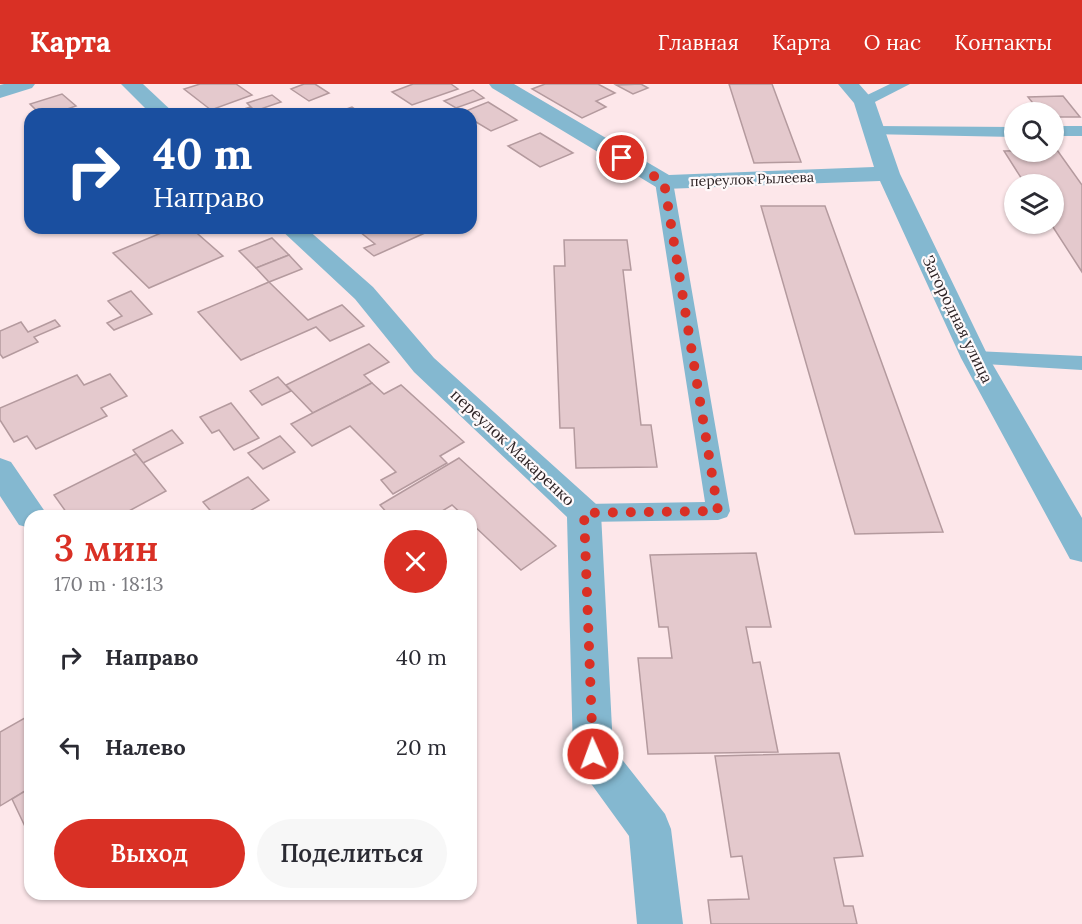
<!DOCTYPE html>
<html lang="ru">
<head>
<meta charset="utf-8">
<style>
	:root { --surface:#fff; --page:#f7f7f7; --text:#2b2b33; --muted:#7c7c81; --accent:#d93025 }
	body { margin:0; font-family:Lora,serif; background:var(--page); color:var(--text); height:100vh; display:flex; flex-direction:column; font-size:22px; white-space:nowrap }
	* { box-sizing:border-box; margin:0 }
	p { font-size:20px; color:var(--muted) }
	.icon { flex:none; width:33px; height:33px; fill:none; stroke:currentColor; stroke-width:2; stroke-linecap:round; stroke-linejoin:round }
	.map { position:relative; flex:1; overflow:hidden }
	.sheet { position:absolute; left:24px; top:426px; width:453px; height:390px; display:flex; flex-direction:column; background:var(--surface); border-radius:18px; box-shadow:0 2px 4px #0004 }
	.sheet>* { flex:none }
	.guide { position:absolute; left:24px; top:24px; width:453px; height:126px; border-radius:18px; box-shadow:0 2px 4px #0004; background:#1a4fa0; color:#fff; overflow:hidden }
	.fabs { position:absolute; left:1004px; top:18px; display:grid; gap:12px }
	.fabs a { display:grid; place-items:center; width:60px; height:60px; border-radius:50%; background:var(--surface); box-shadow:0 2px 4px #0004; font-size:30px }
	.pin { position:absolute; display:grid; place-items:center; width:51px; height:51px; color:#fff; margin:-26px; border:3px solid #fff; border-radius:50%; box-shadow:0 2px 6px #0007 }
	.me { position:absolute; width:66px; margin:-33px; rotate:358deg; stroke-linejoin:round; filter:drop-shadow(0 0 4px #0008) }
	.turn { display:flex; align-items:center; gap:21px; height:126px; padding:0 30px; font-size:27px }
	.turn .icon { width:78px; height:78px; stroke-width:2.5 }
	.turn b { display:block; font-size:42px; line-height:51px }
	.round { display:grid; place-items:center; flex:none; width:63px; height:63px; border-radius:32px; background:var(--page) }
	.head { display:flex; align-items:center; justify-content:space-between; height:102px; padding:0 30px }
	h1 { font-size:36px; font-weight:600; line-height:45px; color:var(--accent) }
	.action { display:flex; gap:12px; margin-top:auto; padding:12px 30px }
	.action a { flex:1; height:69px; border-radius:36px; background:var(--accent); color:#fff; font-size:24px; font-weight:600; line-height:69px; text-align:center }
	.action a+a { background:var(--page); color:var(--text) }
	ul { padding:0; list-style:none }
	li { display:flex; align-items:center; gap:18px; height:90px; padding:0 30px }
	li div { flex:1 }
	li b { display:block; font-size:22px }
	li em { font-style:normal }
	header { display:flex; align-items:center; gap:36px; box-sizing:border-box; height:84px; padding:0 30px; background:var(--accent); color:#fff }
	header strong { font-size:28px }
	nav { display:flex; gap:33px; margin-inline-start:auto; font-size:21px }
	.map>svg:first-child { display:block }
	.building { fill:#e4c9cd; stroke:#b49a9e; stroke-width:1.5 }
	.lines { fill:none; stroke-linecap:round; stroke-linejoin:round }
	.service { fill:#84b8d0; fill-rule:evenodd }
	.minor { fill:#84b8d0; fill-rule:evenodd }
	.route { stroke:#d93025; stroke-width:10; stroke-dasharray:0 18 }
	.labels { text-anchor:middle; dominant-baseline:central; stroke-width:4.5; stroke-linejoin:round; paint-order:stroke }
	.far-street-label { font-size:14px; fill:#2d2325; stroke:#fff9fa }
	.street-label { font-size:16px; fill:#2d2325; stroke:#fff9fa }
</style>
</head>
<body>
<header>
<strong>Карта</strong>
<nav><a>Главная</a><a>Карта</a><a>О нас</a><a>Контакты</a></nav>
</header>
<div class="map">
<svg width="1082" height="840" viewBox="0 0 1082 840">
	<rect width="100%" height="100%" fill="#fde7ea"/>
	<g class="building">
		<polygon points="200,0 236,0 252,11 211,26 184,5"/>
		<polygon points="304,0 315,0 329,9 309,17 291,5"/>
		<polygon points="413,0 451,0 458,5 412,21 392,8"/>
		<polygon points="545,0 598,0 615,9 596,17 606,23 582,34 532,5"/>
		<polygon points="641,0 648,4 633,10 616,1"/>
		<polygon points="729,0 772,0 801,78 754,79"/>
		<polygon points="473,6 484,14 456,24 444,17"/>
		<polygon points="62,10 76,22 53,30 40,30 30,20"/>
		<polygon points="272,11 281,18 255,27 247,19"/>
		<polygon points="1063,12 1080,33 1053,33 1053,28 1040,28 1028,13"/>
		<polygon points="488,18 517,36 491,47 471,35 471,30 461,29"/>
		<polygon points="250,23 259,30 228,30"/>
		<polygon points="352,23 362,30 332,30"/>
		<polygon points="540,49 573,69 540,83 508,62"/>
		<polygon points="1057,66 1082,101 1082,188 1051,140 1053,140 1053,100 1025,100 1004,67"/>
		<polygon points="761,122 825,122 943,448 855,450"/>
		<polygon points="173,144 191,144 223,172 149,204 113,169"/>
		<polygon points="355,144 436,144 374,172 364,164 375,160"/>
		<polygon points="272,154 289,171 256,184 239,167"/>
		<polygon points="564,156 627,156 631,186 623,186 641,341 651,341 657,383 576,384 574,344 560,344 554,182 565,182"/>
		<polygon points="289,171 302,185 269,198 256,184"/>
		<polygon points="269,198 308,236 342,221 364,242 330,257 316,243 241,276 198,228"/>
		<polygon points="131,207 152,230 114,246 107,239 122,232 108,217"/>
		<polygon points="55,236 60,242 34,253 38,258 3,274 0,270 0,247 21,238 28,248"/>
		<polygon points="369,260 389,278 364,291 372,299 313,329 286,301"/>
		<polygon points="110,290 127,312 101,324 107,332 36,365 27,352 14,358 0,336 0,324 77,291 84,301"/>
		<polygon points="278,293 291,307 262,321 250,307"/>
		<polygon points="372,299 384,310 401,301 464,358 440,372 447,379 393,410 381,396 396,388 350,342 312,362 291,340"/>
		<polygon points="231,319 259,354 234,366 219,346 212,349 200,333"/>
		<polygon points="172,346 183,359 143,379 133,366"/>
		<polygon points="280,352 295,368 263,385 248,369"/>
		<polygon points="136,370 166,407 127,428 130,432 69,432 54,411"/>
		<polygon points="459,374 556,462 521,486 471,439 471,432 464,432 452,421 434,432 390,432 380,421"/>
		<polygon points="248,393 269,416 241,432 215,432 203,418"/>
		<polygon points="756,469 771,543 746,543 753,579 760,578 778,668 648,670 638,574 672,574 668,543 659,543 650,471"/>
		<polygon points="30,631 30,704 0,722 0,648"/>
		<polygon points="839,669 863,772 834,774 844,822 853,822 857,840 711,840 708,816 749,815 742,772 731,773 715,672"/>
		<polygon points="30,704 30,753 12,715"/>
	</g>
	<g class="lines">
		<g class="service">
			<polygon points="890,0 910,0 869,21 864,23 856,18 859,15"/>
			<polygon points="874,42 1014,43 1014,53 868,50 866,47 868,44"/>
			<rect x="1053" y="42" width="29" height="10"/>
			<polygon points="664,93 670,94 673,98 730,427 727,433 718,436 584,438 575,436 572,429 575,422 584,420 705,418 655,98 658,94"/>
			<polygon points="975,267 1082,272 1082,286 968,279 965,274 968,269"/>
		</g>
		<g class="minor">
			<polygon points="4,0 35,0 32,4 0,14 0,1"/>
			<polygon points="121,0 143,0 175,30 151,30"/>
			<polygon points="489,0 514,0 669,91 874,83 854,19 838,0 859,0 875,18 900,90 989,274 1082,434 1082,478 1070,475 961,274 880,97 664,105 656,103 492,4"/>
			<polygon points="279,144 306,144 373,203 434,274 596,420 601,429 613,664 665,730 671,745 683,840 637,840 629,752 579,683 573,670 567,433 414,288 355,215"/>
			<polygon points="0,374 11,378 48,432 30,432 30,444 19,441 0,412"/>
		</g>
	</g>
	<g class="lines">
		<polyline class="route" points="593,670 584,429 718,427 664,98 622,74"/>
	</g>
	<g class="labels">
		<g class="far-street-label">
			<text transform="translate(752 95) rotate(-2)">переулок Рылеева</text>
		</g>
		<g class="street-label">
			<text transform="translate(958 235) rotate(64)">Загородная улица</text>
			<text transform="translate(513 363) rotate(43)">переулок Макаренко</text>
		</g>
	</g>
</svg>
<div class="fabs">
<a><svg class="icon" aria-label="search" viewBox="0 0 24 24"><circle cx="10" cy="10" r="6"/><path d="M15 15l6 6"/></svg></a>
<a><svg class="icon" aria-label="layers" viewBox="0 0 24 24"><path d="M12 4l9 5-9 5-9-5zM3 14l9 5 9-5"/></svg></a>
</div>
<div class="pin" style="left:622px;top:74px;background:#d93025"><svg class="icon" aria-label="arrive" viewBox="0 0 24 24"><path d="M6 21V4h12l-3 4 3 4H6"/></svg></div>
<svg class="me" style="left:593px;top:670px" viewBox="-20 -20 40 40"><circle r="17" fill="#d93025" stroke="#fff" stroke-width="3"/><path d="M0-11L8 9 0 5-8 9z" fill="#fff"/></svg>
<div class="guide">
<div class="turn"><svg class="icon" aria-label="right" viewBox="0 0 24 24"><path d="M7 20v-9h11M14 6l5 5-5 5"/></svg><div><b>40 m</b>Направо</div></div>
</div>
<section class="sheet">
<div class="head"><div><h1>3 мин</h1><p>170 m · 18:13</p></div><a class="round" style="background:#d93025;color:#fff"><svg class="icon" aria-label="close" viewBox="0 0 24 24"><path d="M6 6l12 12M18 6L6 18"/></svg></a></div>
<ul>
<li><svg class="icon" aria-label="right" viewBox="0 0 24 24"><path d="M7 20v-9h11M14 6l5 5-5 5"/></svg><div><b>Направо</b></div><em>40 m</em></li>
<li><svg class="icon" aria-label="left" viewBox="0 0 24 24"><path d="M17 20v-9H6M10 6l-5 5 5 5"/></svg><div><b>Налево</b></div><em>20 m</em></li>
</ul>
<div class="action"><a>Выход</a><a>Поделиться</a></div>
</section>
</div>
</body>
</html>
